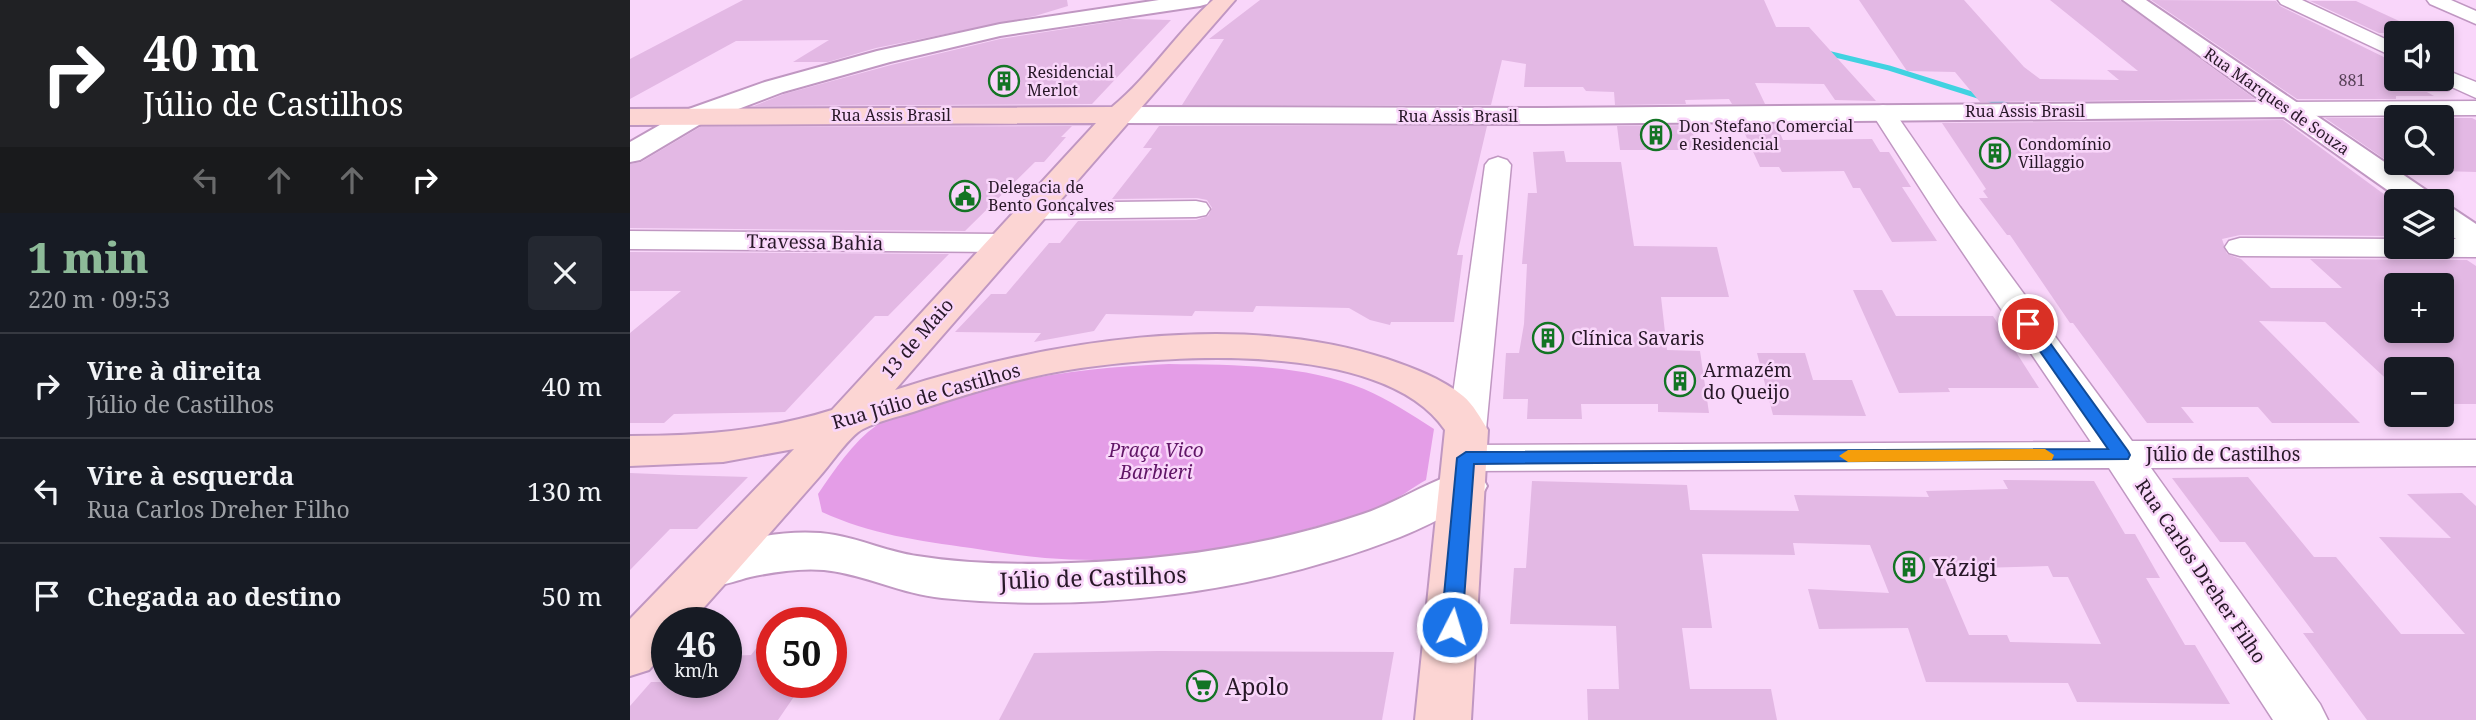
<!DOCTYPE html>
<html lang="pt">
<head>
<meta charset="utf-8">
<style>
	:root { --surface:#171b24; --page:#242831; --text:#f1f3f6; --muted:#9ea1a6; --line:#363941; --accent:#8dba98 }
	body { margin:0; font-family:"Noto Serif",serif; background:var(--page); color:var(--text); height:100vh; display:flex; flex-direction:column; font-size:26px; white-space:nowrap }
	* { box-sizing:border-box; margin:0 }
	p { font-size:23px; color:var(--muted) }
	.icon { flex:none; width:38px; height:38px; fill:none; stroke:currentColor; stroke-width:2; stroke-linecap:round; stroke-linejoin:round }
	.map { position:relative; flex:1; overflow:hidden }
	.panel { display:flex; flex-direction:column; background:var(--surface); width:630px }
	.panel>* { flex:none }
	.top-card { background:#202124; color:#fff; overflow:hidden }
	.controls { position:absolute; left:1754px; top:21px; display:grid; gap:14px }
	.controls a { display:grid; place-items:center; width:70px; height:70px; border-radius:7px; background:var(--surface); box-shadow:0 4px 10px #0003; font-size:35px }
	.speed { position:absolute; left:21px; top:607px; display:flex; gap:14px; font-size:35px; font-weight:700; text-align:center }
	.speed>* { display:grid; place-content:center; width:91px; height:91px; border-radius:50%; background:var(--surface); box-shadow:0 4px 10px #0003; line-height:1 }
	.speed small { font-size:18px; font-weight:400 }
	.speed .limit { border:10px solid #d22; background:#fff; color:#111 }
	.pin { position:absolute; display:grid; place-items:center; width:60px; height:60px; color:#fff; margin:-30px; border:4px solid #fff; border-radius:50%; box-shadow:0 2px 7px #0007 }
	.me { position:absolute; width:77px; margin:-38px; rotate:5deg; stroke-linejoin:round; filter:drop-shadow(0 0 5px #0008) }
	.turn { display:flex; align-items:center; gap:24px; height:147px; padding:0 28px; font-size:32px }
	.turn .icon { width:91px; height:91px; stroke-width:2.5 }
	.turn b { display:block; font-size:49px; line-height:60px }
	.lanes { display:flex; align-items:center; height:66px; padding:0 28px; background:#0003; justify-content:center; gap:35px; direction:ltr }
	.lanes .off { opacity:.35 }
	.round { display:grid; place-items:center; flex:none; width:74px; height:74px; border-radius:7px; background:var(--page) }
	.head { display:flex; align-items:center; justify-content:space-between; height:119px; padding:0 28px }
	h1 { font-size:42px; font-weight:800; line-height:52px; color:var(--accent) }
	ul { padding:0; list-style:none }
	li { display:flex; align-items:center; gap:21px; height:105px; padding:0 28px; border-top:2px solid var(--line) }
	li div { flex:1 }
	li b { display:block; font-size:26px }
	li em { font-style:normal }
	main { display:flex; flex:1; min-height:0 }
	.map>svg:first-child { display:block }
	.green { fill:#e49de7 }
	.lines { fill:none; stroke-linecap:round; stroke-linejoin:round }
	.stream { stroke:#41d2e1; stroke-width:5 }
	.building { fill:#e3b8e4; fill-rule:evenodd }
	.minor-casing { stroke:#c097c2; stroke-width:3 }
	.tertiary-casing { stroke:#c097c2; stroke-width:4 }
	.secondary-casing { stroke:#c097c2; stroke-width:4 }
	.minor { fill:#fff; fill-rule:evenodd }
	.tertiary { fill:#fff; fill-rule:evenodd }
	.secondary { fill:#fcd5d3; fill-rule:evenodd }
	.route { fill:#1a73e8; stroke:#114b97; stroke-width:2 }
	.slow { fill:#f59e0b }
	.labels { text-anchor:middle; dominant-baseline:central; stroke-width:5; stroke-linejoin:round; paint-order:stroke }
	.far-poi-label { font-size:16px; fill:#281828; stroke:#f9d6fa; text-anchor:start }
	.number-label { font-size:16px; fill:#574057 }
	.far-street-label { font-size:16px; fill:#281828; stroke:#f9d6fa }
	.street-label { font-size:19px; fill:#281828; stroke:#f9d6fa }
	.poi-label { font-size:19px; fill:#281828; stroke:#f9d6fa; text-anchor:start }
	.park-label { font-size:19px; font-style:italic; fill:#601566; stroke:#f9d6fa }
	.near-poi-label { font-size:23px; fill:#281828; stroke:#f9d6fa; text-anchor:start }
	.near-street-label { font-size:23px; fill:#281828; stroke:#f9d6fa }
</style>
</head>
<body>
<main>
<section class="panel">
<div class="top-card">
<div class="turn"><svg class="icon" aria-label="right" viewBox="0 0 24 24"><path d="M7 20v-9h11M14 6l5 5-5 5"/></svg><div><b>40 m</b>Júlio de Castilhos</div></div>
<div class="lanes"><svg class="icon off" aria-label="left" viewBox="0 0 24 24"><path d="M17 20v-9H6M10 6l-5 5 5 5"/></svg><svg class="icon off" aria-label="ahead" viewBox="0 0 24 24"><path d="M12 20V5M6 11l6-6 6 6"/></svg><svg class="icon off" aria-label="ahead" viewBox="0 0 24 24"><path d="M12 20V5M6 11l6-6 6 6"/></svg><svg class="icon" aria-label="right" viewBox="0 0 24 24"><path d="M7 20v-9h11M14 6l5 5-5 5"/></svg></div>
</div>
<div class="head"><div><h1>1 min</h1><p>220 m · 09:53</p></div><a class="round"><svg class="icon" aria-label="close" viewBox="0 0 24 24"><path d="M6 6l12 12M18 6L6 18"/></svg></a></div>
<ul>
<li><svg class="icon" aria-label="right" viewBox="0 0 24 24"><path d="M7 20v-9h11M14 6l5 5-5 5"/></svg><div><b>Vire à direita</b><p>Júlio de Castilhos</p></div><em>40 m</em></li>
<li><svg class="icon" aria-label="left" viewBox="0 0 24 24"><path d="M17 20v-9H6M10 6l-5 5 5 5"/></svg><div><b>Vire à esquerda</b><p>Rua Carlos Dreher Filho</p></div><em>130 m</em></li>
<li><svg class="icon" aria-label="arrive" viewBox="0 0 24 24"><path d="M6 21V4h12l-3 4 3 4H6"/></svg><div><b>Chegada ao destino</b></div><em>50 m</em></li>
</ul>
</section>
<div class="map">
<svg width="1846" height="720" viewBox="0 0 1846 720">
	<rect width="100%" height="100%" fill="#f9d6fa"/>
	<path class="green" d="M 539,364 C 603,365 673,364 734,389 C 759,400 781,414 804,429 L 796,480 C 782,488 769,498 755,505 C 732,515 707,521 684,527 C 597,552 506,565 415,558 C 391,556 366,552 341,548 C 289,541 240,534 192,512 L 188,494 C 205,469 222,443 247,425 C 268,411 293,405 317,398 C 393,377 459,367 539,364 Z"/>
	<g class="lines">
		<polyline class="stream" points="1193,52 1259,68 1380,106"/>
	</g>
	<g class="building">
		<polygon points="113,0 437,0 438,6 405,16 246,48 198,62 163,62 199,40 106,41 0,99 0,59"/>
		<polygon points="630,0 1134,0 1146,27 1179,27 1246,101 1205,100 1194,84 1125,83 1135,104 1102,104 1099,99 1055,100 1056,104 985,105 984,92 956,91 953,87 894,87 896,64 872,60 861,105 552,105 594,39 579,39"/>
		<polygon points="1229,0 1334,0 1394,67 1410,79 1489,80 1477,70 1508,71 1420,0 1490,0 1625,99 1350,102 1325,72 1277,71"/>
		<polygon points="1521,0 1646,1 1650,6 1766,63 1766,79 1795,79 1820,92 1797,92 1804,96 1766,96 1766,99 1667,99"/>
		<polygon points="1680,1 1726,1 1795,33 1749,33"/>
		<polygon points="499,19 541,20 462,104 124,106 154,94 261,65 370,39"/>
		<polygon points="1695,118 1766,118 1766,167"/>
		<polygon points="1811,118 1842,118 1846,120 1846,172 1811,171"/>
		<path d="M 1653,120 L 1766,203 L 1766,236 L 1610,235 L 1592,239 L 1597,254 L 1611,259 L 1641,288 L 1712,288 L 1680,259 L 1837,260 L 1846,266 L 1846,404 L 1811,404 L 1811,369 L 1766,369 L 1766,388 L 1695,322 L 1629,321 L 1730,423 L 1642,423 L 1628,407 L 1551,407 L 1564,423 L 1517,423 L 1443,323 L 1440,323 L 1380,235 L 1377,235 L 1349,198 L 1358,198 L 1353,191 L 1356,189 L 1312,123 ZM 1766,285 L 1811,285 L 1811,331 L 1766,331 Z"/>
		<polygon points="1146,124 1153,140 1242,139 1250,152 1259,152 1281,187 1272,187 1307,241 1262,242 1230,188 1223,188 1214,171 1152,172 1149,167 1130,167 1111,125"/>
		<polygon points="1061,125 1067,150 990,150 987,126"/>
		<polygon points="442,126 431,137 436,137 414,162 405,162 335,231 0,228 0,164 11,162 70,127"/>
		<polygon points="529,126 857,126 827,255 833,255 824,322 761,322 760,325 740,320 719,308 626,306 623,312 565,311 562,316 476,314 464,331 404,342 411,333 325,332 361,294 376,294 419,243 430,243 448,221 566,220 578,216 582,208 577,200 567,198 482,199 522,148 513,148"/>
		<polygon points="934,151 936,162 991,162 1004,246 1087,247 1099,297 1031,297 1037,350 1070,351 1079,413 1028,412 1028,404 951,404 952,419 897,419 898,399 873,399 876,353 889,353 894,324 897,264 892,264 898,193 907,193 903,152"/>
		<polygon points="0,252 319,254 258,316 245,316 155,412 44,414 34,423 0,423 0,333 51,291 0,291"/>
		<polygon points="1223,290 1252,290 1266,316 1363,316 1409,388 1318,388 1320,392 1269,393"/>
		<polygon points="1127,353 1175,353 1183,380 1222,380 1236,416 1143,415"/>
		<polygon points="0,473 49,475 118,477 67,529 40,529 0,570"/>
		<polygon points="1618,477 1684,557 1706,557 1771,634 1835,634 1749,537 1821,538 1777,494 1832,493 1846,506 1846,720 1737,720 1673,633 1684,633 1615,542 1590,542 1542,478"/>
		<path d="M 1373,480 L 1464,481 L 1495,534 L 1505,534 L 1530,578 L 1516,578 L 1555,645 L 1565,645 L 1600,704 L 1447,702 L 1438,683 L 1296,682 L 1278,628 L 1189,629 L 1178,589 L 1259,593 L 1240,545 L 1163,543 L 1165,555 L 1072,554 L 1082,628 L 1052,628 L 1060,689 L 1141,689 L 1147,720 L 958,720 L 957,689 L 989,689 L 986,626 L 880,624 L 884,568 L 896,568 L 902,481 L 1057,485 L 1060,510 L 1169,511 L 1164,495 L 1299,497 L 1296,491 L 1378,489 ZM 1418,566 L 1423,577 L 1438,577 L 1471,644 L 1380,642 L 1377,635 L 1339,635 L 1311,569 Z"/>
		<polygon points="142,628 142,682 174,682 148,720 0,720 0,706 21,682 96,682 96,656 121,655"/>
		<polygon points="528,651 764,652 752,720 369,720 404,653"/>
	</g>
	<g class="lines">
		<g class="minor-casing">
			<g id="minor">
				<polygon points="1648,0 1672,0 1766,44 1766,58 1651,4"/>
				<polygon points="1797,0 1821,0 1846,11 1846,24 1800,4"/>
				<polygon points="1811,68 1846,82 1846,98 1804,79 1811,79"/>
				<polygon points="1846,101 1846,115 1656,116 1648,114 1644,109 1648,104 1656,102"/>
				<polygon points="1253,105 1261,107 1330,207 1502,441 1846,440 1846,466 1521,468 1690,704 1698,720 1643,720 1479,468 836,471 822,468 816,458 822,448 836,445 1461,442 1306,213 1241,112 1245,107"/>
				<polygon points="868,157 877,160 881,165 856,430 851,439 837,443 823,439 818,430 855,165 859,160"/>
				<polygon points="566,201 576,203 580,209 576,215 566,217 400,219 390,217 386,211 390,205 400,203"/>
				<polygon points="0,231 370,234 380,237 385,243 380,249 370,252 0,249"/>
				<polygon points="1610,238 1766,239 1766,247 1811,247 1811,239 1846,239 1846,257 1610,256 1599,253 1595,247 1599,241"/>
			</g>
		</g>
		<g class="tertiary-casing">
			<g id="tertiary">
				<polygon points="529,0 580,0 577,4 570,6 370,36 260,62 153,92 74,122 10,160 0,162 0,142 56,110 135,82 247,51 370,24"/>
				<polygon points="1493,0 1516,0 1803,195 1807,201 1773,201 1654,117 914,124 488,123 479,121 475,115 479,109 488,107 914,108 1633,102"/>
				<polygon points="1811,206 1822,208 1846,224 1846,248 1835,245 1811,229"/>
				<path d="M 835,470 L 851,475 L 857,486 L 851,497 C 824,511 798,526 770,537 C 626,593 466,613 312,598 C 271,594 234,574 194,570 C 169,568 144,572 120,577 C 108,580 91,587 79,585 C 74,584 68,582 64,580 L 56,567 L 64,554 C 107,540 159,527 205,535 C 233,540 259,552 287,556 C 337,564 390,565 441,563 C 540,560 638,546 733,514 C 768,502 799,481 835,470 Z"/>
			</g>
		</g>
		<g class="secondary-casing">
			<path id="secondary" d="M 583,0 L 605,0 L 265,390 C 412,342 606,309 757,359 C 783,368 811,378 833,396 C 843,404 851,419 858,430 L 841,720 L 785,720 L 815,430 C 751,335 515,355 416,374 C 371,383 327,397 283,412 C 267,417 248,421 233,429 C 220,435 201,464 190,476 C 147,525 104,574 60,623 L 37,623 L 37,650 L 19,670 L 0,676 L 0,619 L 164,449 L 93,462 L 0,466 L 0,436 C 69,436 135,431 202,410 L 466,123 L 0,125 L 0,109 L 482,107 C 520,76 546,33 583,0 Z"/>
		</g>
		<use href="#minor" class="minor"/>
		<use href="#tertiary" class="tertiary"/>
		<use href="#secondary" class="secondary"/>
	</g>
	<polygon class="route" points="1398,320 1404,321 1498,451 1500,455 1498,459 844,464 832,627 829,633 822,636 814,633 811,627 827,458 836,452 1478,449 1391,324"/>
	<polygon class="slow" points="1415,449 1424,455 1422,460 1218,462 1209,456 1218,450"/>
	<defs>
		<g id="building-ring" transform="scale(1.575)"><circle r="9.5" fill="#f9d6fa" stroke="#137424" stroke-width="1.5"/><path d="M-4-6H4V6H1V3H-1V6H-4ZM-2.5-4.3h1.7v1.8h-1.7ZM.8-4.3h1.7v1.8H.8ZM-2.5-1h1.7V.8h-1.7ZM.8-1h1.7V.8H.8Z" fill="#137424"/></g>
		<g id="civic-ring" transform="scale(1.575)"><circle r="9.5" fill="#f9d6fa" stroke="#137424" stroke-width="1.5"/><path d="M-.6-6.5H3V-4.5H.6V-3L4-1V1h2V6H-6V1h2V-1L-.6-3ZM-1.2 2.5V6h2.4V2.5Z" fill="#137424"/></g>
		<g id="supermarket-ring" transform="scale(1.575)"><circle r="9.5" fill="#f9d6fa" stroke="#137424" stroke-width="1.5"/><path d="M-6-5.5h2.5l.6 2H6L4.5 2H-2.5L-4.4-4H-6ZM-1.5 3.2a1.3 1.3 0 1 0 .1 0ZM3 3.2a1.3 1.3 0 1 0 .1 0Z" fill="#137424"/></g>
	</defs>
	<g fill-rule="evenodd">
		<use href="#building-ring" x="374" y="81"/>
		<use href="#building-ring" x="1026" y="135"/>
		<use href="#building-ring" x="1365" y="153"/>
		<use href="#civic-ring" x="335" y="196"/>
		<use href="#building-ring" x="918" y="338"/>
		<use href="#building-ring" x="1050" y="381"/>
		<use href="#building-ring" x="1279" y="567"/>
		<use href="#supermarket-ring" x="572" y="686"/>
	</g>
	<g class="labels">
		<g class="far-poi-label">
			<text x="397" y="72">Residencial<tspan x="397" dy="18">Merlot</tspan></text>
			<text x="1049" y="126">Don Stefano Comercial<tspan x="1049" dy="18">e Residencial</tspan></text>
			<text x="1388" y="144">Condomínio<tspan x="1388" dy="18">Villaggio</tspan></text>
			<text x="358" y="187">Delegacia de<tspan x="358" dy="18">Bento Gonçalves</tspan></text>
		</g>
		<g class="number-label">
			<text x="1722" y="80">881</text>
		</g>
		<g class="far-street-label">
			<text transform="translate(1647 101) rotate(35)">Rua Marques de Souza</text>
			<text x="1395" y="111">Rua Assis Brasil</text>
			<text x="261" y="115">Rua Assis Brasil</text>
			<text x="828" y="116">Rua Assis Brasil</text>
		</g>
		<g class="street-label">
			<text transform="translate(185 242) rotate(1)">Travessa Bahia</text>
			<text transform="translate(287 338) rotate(-49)">13 de Maio</text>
			<text transform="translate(296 396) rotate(-16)">Rua Júlio de Castilhos</text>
			<text x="1593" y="454">Júlio de Castilhos</text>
			<text transform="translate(1571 571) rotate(56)">Rua Carlos Dreher Filho</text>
		</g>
		<g class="poi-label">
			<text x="941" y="338">Clínica Savaris</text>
			<text x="1073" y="370">Armazém<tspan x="1073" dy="22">do Queijo</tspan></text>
		</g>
		<g class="park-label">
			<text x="526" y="450">Praça Vico<tspan x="526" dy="22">Barbieri</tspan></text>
		</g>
		<g class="near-poi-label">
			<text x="1302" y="567">Yázigi</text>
			<text x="595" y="686">Apolo</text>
		</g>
		<g class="near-street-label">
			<text transform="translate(463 577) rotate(-2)">Júlio de Castilhos</text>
		</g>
	</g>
</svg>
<div class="controls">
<a><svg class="icon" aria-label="sound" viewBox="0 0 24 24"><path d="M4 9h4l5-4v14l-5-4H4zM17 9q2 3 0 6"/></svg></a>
<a><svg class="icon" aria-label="search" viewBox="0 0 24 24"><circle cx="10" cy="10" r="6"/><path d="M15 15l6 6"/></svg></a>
<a><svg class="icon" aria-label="layers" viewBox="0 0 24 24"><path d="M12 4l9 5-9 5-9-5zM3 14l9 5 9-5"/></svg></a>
<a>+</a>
<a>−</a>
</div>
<div class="speed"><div>46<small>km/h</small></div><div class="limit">50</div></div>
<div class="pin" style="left:1398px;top:324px;background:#d93025"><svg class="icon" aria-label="arrive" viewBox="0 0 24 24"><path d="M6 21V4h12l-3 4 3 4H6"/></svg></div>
<svg class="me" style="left:822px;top:627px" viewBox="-20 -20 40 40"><circle r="17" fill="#1a73e8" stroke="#fff" stroke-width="3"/><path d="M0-11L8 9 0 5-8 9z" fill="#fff"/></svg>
</div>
</main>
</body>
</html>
